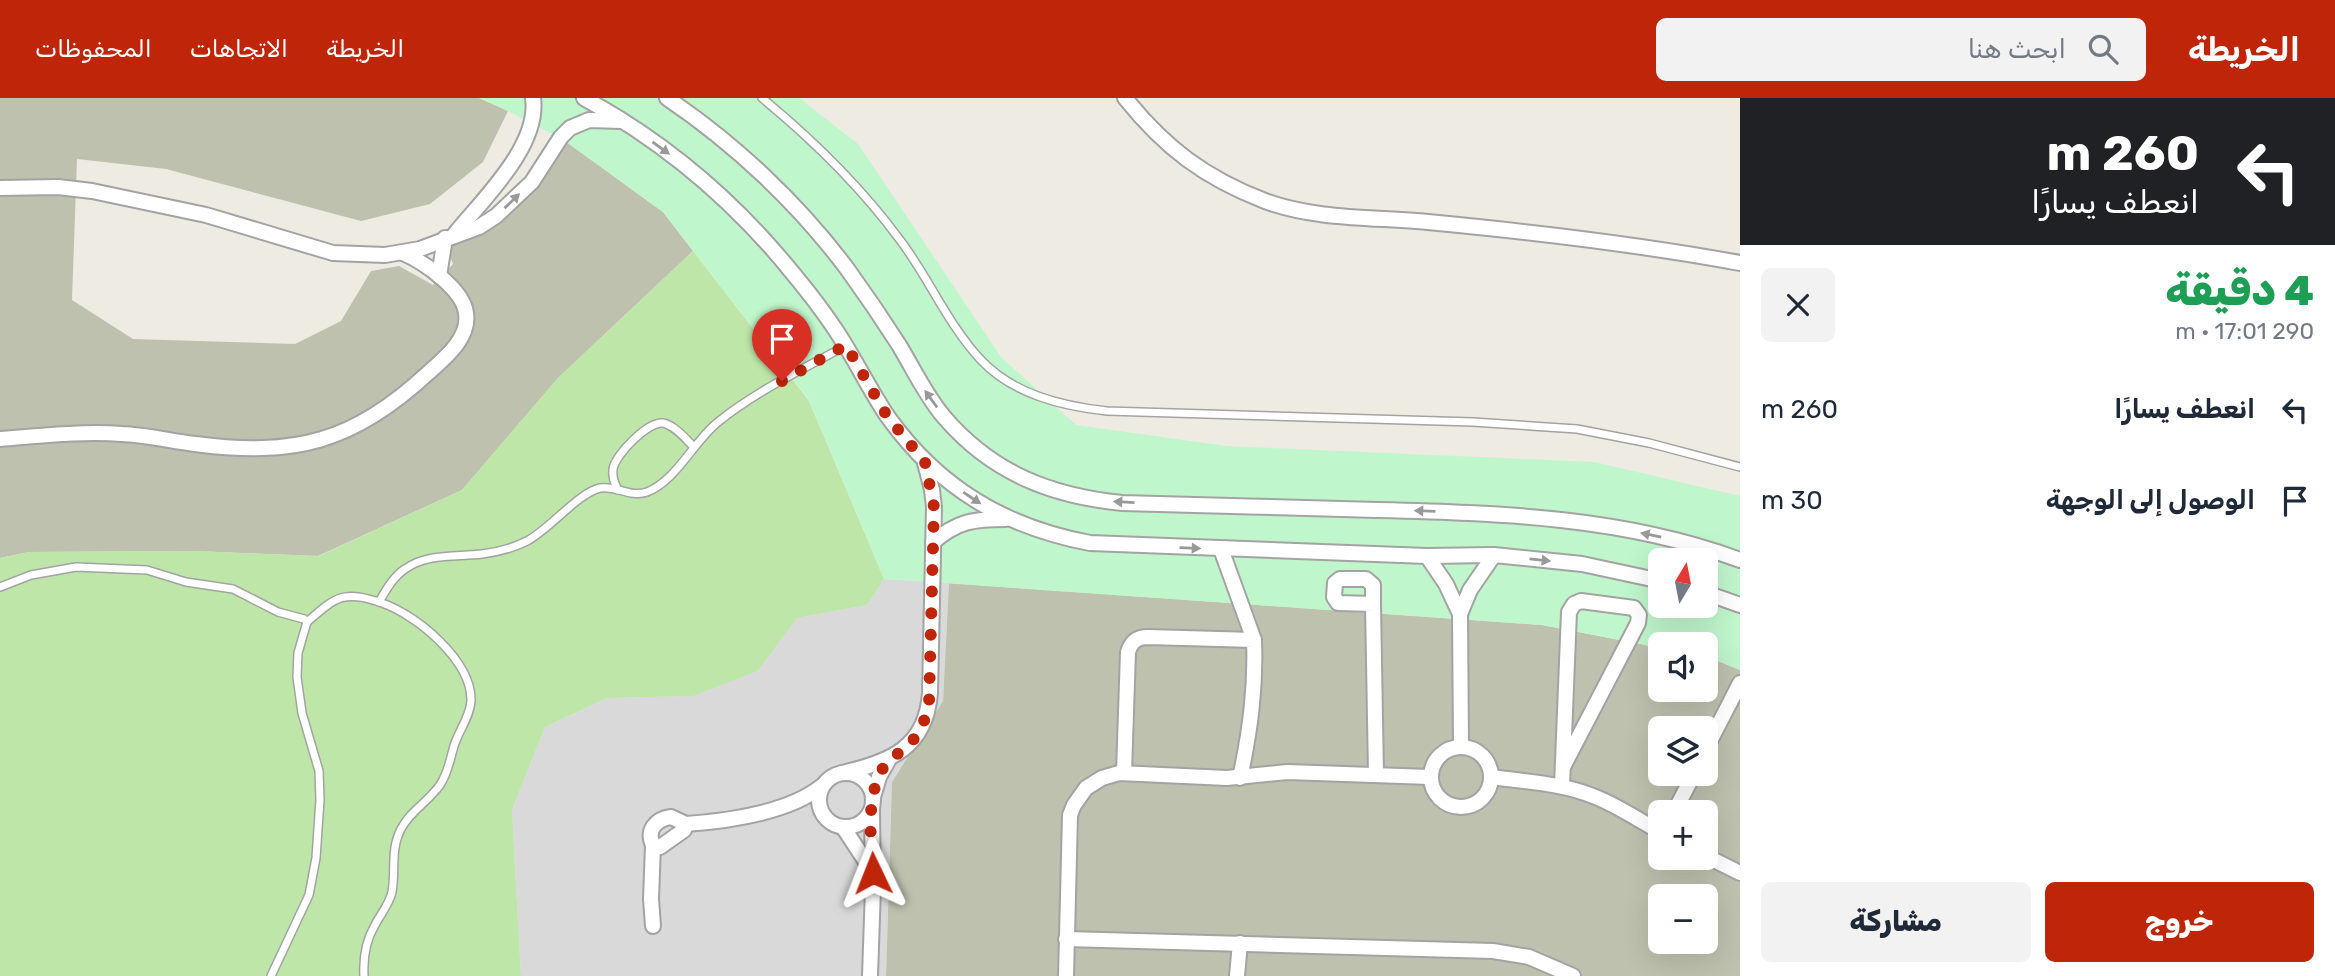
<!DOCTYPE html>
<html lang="ar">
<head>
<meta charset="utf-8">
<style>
	:root { --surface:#fff; --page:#f2f2f3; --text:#1f2937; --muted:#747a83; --accent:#bf2509 }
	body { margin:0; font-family:Rubik,Vazirmatn,sans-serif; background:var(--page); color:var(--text); direction:rtl; height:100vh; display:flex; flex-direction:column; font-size:26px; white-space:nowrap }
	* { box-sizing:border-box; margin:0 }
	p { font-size:23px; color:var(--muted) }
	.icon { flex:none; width:38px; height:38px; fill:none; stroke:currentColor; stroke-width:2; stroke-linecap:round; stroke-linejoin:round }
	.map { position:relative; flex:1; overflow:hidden; direction:ltr }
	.sheet { display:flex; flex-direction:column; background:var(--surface); width:595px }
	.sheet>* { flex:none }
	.banner { background:#202124; color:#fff; overflow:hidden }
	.needle { width:46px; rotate:10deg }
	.controls { position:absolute; left:1648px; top:450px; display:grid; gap:14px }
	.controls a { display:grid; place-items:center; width:70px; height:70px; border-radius:10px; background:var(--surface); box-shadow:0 7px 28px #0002; font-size:35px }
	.pin { position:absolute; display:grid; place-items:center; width:60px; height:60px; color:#fff; margin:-72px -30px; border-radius:50% 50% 50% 0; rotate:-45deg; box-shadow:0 0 7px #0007 }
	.pin .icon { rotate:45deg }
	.me { position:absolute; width:77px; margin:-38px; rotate:358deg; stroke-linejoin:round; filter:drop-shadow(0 0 5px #0008) }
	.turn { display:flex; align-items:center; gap:24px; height:147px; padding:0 21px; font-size:32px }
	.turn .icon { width:91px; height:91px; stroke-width:2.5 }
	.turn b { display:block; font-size:49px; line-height:60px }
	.round { display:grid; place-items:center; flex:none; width:74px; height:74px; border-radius:10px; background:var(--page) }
	.headline { display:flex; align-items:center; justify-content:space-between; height:119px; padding:0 21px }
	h1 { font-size:42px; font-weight:800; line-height:52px; color:#1e9e55 }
	.primary-button { display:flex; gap:14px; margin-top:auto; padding:14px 21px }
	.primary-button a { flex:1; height:80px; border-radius:10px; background:var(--accent); color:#fff; font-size:28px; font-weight:800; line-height:80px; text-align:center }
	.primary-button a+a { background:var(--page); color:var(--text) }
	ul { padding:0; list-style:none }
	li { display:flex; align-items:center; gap:21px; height:91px; padding:0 21px }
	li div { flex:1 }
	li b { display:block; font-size:26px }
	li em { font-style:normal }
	header { display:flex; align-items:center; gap:42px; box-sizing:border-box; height:98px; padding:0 35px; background:var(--accent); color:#fff }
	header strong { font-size:33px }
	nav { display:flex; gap:38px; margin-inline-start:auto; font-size:24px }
	.search { width:490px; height:63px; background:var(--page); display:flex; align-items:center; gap:18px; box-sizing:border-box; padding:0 24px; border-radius:10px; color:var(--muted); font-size:26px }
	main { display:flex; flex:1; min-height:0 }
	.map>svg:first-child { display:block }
	.residential { fill:#dad9d9 }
	.construction { fill:#bec1ae; fill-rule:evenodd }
	.grass { fill:#bee6a9 }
	.park { fill:#c0f6cc; fill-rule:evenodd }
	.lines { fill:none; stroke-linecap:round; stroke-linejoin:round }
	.lane-casing { stroke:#a3a3a3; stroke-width:10 }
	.street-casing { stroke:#a3a3a3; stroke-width:18 }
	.lane { stroke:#fff; stroke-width:7 }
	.street { stroke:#fff; stroke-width:14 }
	.oneway { fill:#999 }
	.route { stroke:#bf2509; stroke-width:12; stroke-dasharray:0 21.6 }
</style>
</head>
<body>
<header>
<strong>الخريطة</strong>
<div class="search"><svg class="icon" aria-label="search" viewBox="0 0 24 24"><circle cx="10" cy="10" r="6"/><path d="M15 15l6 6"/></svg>ابحث هنا</div>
<nav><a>الخريطة</a><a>الاتجاهات</a><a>المحفوظات</a></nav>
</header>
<main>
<section class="sheet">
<div class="banner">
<div class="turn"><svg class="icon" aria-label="left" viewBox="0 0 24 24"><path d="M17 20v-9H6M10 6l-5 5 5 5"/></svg><div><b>260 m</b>انعطف يسارًا</div></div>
</div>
<div class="headline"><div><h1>4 دقيقة</h1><p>290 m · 17:01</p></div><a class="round"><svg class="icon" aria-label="close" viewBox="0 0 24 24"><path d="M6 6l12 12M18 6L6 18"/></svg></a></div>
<ul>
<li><svg class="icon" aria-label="left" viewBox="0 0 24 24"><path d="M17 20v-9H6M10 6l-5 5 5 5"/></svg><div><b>انعطف يسارًا</b></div><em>260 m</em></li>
<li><svg class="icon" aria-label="arrive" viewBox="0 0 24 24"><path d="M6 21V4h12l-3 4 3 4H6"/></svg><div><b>الوصول إلى الوجهة</b></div><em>30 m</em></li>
</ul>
<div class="primary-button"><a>خروج</a><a>مشاركة</a></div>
</section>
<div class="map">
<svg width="1740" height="878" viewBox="0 0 1740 878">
	<rect width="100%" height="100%" fill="#edebe2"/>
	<polygon class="residential" points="884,481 949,485 943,603 892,684 886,878 521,878 512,712 545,629 607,600 692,598 758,573 797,520 867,507"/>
	<g class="construction">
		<polygon points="0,0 479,0 508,13 483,64 430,106 361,123 166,71 77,61 72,202 133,241 295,246 341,223 371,173 399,168 433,187 453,166 446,147 485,133 565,43 663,114 693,153 558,280 462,392 318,458 192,453 29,454 0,460"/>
		<path d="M 949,485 L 1542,527 L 1661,550 L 1661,592 L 1706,592 L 1706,558 L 1740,572 L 1740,878 L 886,878 L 892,684 L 943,603 ZM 1661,630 L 1706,630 L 1706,676 L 1661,676 ZM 1661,714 L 1706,714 L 1706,760 L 1661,760 ZM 1661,798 L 1706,798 L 1706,844 L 1661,844 Z"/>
	</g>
	<polygon class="grass" points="693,153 809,303 884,481 867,507 797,520 758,573 693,598 607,600 545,629 512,712 521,878 0,878 0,460 29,454 192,453 319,458 462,392 558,280"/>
	<path class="park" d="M 479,0 L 799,0 L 858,46 L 1001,259 L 1076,327 L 1226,348 L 1594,364 L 1740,398 L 1740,572 L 1706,558 L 1706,546 L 1661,546 L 1661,550 L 1542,527 L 884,481 L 809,302 L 663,114 L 565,43 L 508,13 ZM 1661,462 L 1706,462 L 1706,508 L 1661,508 Z"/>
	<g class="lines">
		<g class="lane-casing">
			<g id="lane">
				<path d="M 762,0 C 813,42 861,89 900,142 C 929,180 948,227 981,262 C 1013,296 1061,308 1107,313 L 1473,324 L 1577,331 L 1649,345 L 1740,369"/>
				<path d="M 618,392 C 614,385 612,379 613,371 C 615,357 648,323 663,325 C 674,327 685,340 693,348"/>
				<polyline points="0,489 31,477 76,469 147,472 186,484 233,491 278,514 304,521 307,524 298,555 297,579 302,615 319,673 320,702 316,760 309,797 271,878"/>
				<path d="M 379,504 C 386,492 393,479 405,471 C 427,455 456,459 482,456 C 498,454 513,450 527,443 C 550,431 578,395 600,390 C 616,387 630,400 647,394 C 677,382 693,344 718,324 C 756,293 802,272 845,248"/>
				<path d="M 307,524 C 337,498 343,492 382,505 C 417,517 472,563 471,603 C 470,619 459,632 454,648 C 450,662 448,675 440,687 C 428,704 410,713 401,731 C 390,752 396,772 392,794 C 389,807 381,815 375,827 C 366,842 363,860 364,878"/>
			</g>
		</g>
		<g class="street-casing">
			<g id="street">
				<path d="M 584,0 C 663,43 734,103 791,173 C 811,197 831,223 847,250 C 861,273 873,297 888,319 C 939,390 1005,429 1090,445 L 1427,458 L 1494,457 L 1582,466 L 1661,483"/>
				<path d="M 667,0 C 735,46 799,106 848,172 C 866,197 883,222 899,247 C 914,272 926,298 944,319 C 992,375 1051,398 1122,405 C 1207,407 1292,410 1377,412 C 1500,415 1624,419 1740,462"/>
				<path d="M 1125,0 C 1165,50 1205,80 1265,103 C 1316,122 1375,119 1428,124 C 1533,134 1637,146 1740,165"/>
				<polyline points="0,90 58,89 92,93 206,117 333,155 385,157 420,151 479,129 496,118 532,84 561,39 570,30 589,22 621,23"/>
				<path d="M 454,137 C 482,102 540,48 533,0"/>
				<polyline points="439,178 445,140"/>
				<path d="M 0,341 C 40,338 81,333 122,336 C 146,337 171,343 195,346 C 295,359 354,344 428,275 C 445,260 470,240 466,215 C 463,191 424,164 403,155"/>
				<path d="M 933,444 C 958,423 973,421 1006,421"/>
				<polyline points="1221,451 1254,542"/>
				<polyline points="1427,458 1446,486 1460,516"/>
				<polyline points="1706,495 1740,507"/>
				<polyline points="1373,506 1338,505 1334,499 1335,485 1340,481 1366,481 1373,487 1373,506 1376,677"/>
				<polyline points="1461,648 1460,516 1470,492 1494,457"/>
				<circle cx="1461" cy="679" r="30"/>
				<polyline points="1706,651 1740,585"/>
				<circle cx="846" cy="702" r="27"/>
				<path d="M 842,675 C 890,664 926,650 930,595 L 934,409 L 932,392 L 925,365"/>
				<path d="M 1124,675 L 1128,554 C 1131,544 1137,539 1148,539 L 1254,542 C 1256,590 1250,633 1240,680"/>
				<path d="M 1492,679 C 1526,684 1561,685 1593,698 C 1617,707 1638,722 1661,734"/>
				<polyline points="1562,688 1569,514 1574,506 1581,503 1634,510 1639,517 1638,525 1563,669"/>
				<polyline points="873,699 879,679 889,661"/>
				<polyline points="1674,714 1694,676"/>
				<path d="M 671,719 L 686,726 L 684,732 L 660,749 L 653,747 C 646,732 656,721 671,719 Z"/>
				<path d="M 686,726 C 728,723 788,715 822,688"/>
				<polyline points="843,729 872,773"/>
				<polyline points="653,747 651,801 653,828"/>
				<polyline points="1706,758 1740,775"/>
				<polyline points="1066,841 1493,853 1529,859 1573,878"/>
				<polyline points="870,878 873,790 872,711"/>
				<polyline points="1066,878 1070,717 1074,707 1086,690 1102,680 1119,675 1227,680 1287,674 1430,679"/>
				<polyline points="1237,878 1240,845"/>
			</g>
		</g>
		<use href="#lane" class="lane"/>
		<use href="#street" class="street"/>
	</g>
	<defs><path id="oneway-solid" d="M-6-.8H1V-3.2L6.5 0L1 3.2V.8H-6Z" transform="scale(1.75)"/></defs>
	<g class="oneway">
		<use href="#oneway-solid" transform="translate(661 50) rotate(36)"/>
		<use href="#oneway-solid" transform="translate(512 103) rotate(-44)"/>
		<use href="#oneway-solid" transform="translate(931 301) rotate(-126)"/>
		<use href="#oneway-solid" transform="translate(972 400) rotate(34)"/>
		<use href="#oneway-solid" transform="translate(1124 404) rotate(-177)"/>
		<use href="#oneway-solid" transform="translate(1425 413) rotate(-178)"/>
		<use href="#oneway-solid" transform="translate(1651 437) rotate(-168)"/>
		<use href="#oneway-solid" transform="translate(1190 450) rotate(2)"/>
		<use href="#oneway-solid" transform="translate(1540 462) rotate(6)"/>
	</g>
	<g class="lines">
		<path class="route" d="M 782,283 L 846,247 L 887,318 L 925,364 L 934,409 L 929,606 C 925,625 917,641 902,653 C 898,656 892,658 889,662 C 864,690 871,741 873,775"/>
	</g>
</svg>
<div class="controls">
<a><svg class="needle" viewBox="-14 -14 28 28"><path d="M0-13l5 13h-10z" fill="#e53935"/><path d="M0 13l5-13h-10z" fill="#747a83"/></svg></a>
<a><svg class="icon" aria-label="sound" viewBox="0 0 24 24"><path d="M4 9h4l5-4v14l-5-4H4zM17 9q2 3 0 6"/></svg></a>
<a><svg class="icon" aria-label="layers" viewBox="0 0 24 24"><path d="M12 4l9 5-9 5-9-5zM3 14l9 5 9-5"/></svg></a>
<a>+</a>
<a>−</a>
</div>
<div class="pin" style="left:782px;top:283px;background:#d93025"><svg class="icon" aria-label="arrive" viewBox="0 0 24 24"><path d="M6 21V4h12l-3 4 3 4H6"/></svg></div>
<svg class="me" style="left:873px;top:775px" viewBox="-20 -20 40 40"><path d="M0-17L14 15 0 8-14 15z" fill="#bf2509" stroke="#fff" stroke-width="4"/></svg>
</div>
</main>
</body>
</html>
